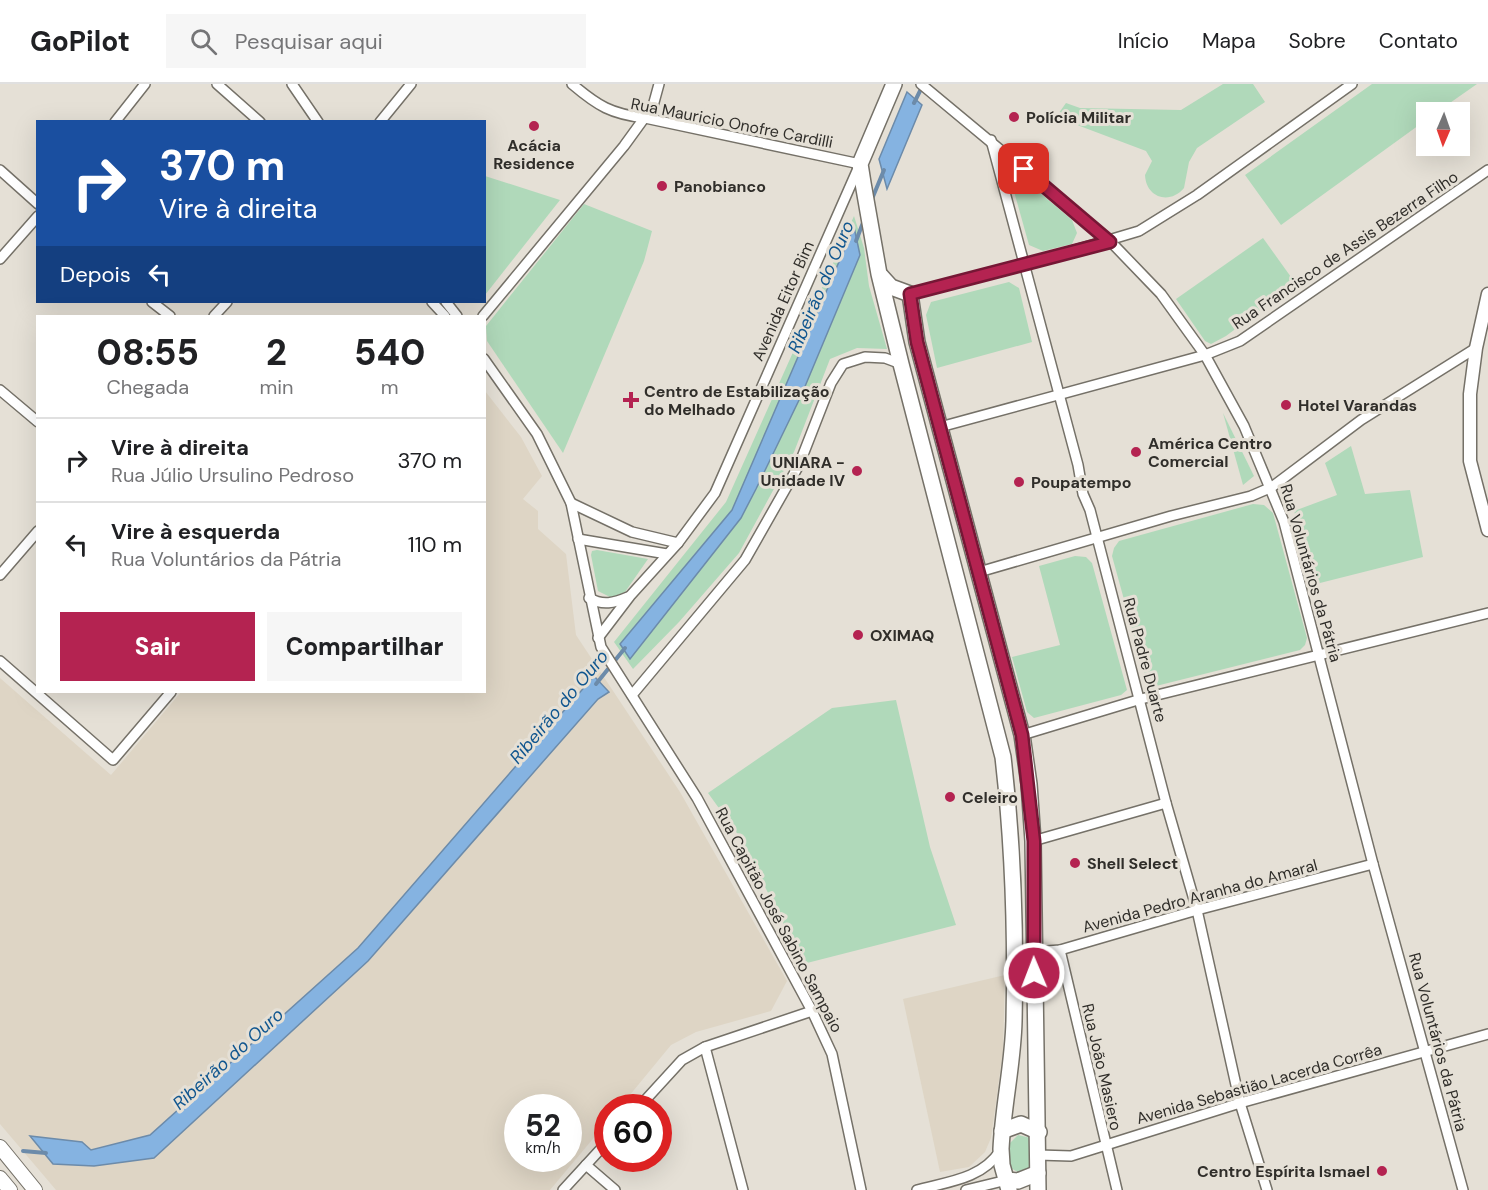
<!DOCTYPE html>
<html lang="pt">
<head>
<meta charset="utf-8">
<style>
	:root { --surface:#fff; --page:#f6f6f6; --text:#202124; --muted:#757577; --line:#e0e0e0; --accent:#b42351 }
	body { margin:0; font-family:"DM Sans",sans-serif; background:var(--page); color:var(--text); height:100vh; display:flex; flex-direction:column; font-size:22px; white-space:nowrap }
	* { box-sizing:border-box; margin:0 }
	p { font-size:20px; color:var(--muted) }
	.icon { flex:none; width:33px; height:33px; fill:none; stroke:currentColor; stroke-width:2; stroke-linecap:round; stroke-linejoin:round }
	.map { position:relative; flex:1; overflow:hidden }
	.drawer { position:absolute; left:36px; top:231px; width:450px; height:378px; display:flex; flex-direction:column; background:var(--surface); border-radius:0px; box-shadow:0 6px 24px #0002 }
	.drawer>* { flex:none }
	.top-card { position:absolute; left:36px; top:36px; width:450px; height:183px; border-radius:0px; box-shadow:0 6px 24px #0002; background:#1a4fa0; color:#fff; overflow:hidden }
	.needle { width:39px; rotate:182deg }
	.fabs { position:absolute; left:1416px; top:18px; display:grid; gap:12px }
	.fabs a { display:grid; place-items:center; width:54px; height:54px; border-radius:0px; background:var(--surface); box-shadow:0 6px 24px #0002; font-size:30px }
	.speed { position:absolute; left:504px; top:1010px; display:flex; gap:12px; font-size:30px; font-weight:700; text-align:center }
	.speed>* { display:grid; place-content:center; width:78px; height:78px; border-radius:50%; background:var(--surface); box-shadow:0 6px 24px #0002; line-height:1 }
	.speed small { font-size:15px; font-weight:400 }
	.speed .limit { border:9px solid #d22; background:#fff; color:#111 }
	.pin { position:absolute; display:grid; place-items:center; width:51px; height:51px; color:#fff; margin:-26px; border-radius:12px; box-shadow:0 3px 9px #0006 }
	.me { position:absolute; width:66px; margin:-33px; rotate:359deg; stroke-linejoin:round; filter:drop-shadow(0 0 4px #0008) }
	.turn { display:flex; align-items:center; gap:21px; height:126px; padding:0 24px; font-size:27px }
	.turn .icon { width:78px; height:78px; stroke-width:2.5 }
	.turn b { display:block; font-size:42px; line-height:51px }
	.then { display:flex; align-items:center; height:57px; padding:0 24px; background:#0003; gap:12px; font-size:22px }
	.eta { display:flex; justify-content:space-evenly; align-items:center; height:102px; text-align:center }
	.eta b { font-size:36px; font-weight:800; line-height:42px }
	.cta { display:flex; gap:12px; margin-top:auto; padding:12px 24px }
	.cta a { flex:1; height:69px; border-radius:0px; background:var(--accent); color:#fff; font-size:24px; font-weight:800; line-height:69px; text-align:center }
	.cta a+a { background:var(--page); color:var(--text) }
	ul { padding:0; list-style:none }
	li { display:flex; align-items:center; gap:18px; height:84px; padding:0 24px; border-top:2px solid var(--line) }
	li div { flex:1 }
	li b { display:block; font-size:22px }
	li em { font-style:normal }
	header { display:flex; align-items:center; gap:36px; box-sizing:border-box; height:84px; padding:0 30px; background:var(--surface); border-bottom:2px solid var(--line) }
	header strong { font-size:28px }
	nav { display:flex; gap:33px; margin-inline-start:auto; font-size:21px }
	.search { width:420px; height:54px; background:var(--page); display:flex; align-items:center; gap:15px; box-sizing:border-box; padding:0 21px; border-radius:0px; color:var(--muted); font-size:22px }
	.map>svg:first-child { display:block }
	.built { fill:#ded5c5; fill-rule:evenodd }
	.green { fill:#b0d9ba }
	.water { fill:#85b3e1; stroke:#6c8baa; stroke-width:1.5 }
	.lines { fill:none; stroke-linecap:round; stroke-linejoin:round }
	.stream { stroke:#6c8baa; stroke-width:4 }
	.minor-casing { stroke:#757168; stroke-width:12 }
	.tertiary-casing { stroke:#757168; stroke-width:15 }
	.secondary-casing { stroke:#757168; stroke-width:16 }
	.primary-casing { stroke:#757168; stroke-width:18 }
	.minor { stroke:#fff; stroke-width:9 }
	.tertiary { stroke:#fff; stroke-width:12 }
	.secondary { stroke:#fff; stroke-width:14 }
	.primary { stroke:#fff; stroke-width:15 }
	.route-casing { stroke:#751735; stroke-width:15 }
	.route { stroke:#b42351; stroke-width:10 }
	.poi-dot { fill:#b42351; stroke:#e5e0d6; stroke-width:2 }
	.labels { text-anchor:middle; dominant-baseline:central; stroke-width:6; stroke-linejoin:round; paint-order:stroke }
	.poi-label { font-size:16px; font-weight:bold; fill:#302e2a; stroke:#e5e0d6; text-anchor:start }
	.street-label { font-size:16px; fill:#302e2a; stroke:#e5e0d6 }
	.water-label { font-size:18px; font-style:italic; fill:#10568f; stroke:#e5e0d6 }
</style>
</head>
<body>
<header>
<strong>GoPilot</strong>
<div class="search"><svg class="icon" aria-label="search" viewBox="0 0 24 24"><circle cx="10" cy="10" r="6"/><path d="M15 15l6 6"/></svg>Pesquisar aqui</div>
<nav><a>Início</a><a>Mapa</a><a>Sobre</a><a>Contato</a></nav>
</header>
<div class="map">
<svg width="1488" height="1106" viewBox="0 0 1488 1106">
	<rect width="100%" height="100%" fill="#e5e0d6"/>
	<g class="built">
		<path d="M 485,307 L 521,353 L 542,392 L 523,415 L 538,427 L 538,445 L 566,470 L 576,551 L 680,708 L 787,897 L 771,927 L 696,948 L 671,961 L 620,1023 L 608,1023 L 607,1038 L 550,1106 L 56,1106 L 0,1040 L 0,594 L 111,691 L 181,608 L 484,608 ZM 518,1023 L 568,1023 L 568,1074 L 518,1074 Z"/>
		<polygon points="1005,891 1003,967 991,1054 985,1068 969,1083 940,1088 903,915"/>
	</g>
	<g class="green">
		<path d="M 1223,0 L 1253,0 L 1265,18 L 1197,64 L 1189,78 L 1184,104 C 1170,121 1146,114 1145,91 L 1152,77 L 1146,67 L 1056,33 L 1066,19 L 1080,24 L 1181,26 Z"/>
		<polygon points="1372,0 1477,0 1437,28 1426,28 1426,36 1281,141 1245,91"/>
		<polygon points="1013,86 1072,136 1077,149 1072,160 1043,167 1029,161 1010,93"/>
		<polygon points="485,92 560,116 485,211 484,92"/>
		<polygon points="584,120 652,147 644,177 563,369 487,257 486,242"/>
		<polygon points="854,132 864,164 869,202 887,265 857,264 830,275 794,368 739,469 679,538 633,585 614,558 726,418"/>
		<polygon points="1263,154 1296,200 1226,252 1211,260 1205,257 1176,215"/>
		<polygon points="1009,198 1019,204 1032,258 937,284 926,231 931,218"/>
		<polygon points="1223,329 1254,392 1243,401"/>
		<polygon points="1351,362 1365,410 1410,406 1423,473 1316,500 1294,427 1337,411 1325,379"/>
		<polygon points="1253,420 1264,421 1273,429 1307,554 1305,561 1300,566 1152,603 1147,599 1112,472 1114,464 1119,457"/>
		<polygon points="597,466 648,475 625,508 612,514 598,507 591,471 592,467"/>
		<polygon points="1075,472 1086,473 1092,479 1127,606 1121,611 1034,634 1027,628 1012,573 1060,561 1039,482"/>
		<polygon points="896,616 930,763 956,841 803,880 742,756 708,709 832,624"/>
		<polygon points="1018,1051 1031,1054 1033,1080 1028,1088 1021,1090 1009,1083 1008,1061"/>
	</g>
	<g class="water">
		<polygon points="907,8 922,21 887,105 879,75"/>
		<polygon points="854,143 860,171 801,312 756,405 741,434 630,575 620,560 732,426"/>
		<polygon points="594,592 609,608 598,615 368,877 154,1074 94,1082 53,1080 30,1052 82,1058 91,1066 150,1051 358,864"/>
	</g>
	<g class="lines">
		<g class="stream">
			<polyline points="914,19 923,1"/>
			<polyline points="872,115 884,86"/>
			<polyline points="856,157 864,136"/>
			<polyline points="596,600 625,564"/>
			<polyline points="23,1067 46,1069"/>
		</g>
		<g class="minor-casing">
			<g id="minor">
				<polyline points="217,0 260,38"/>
				<polyline points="292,0 318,38"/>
				<path d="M 572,0 C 598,22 611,30 645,34 L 860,80 L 715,409 L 678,459 L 630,512 L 598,554"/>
				<polyline points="921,0 1110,157 1161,210 1205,271 1244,342 1284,438 1373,780 1463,1106"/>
				<polyline points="115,38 145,0"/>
				<polyline points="380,38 411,0"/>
				<polyline points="991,56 1078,381 1083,410 1090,426 1166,719 1197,826 1240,1019 1267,1106"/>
				<polyline points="0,86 38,120"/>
				<polyline points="0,175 38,132"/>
				<polyline points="910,210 1025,181 1139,147 1197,111 1352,0"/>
				<polyline points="152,218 170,232"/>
				<polyline points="432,218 445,232"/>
				<polyline points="446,218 457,232"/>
				<polyline points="214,232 227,218"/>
				<polyline points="483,232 624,62 653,22 659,0"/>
				<polyline points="484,275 537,350 571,419 601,563 697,714 812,927 832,970 861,1106"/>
				<polyline points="0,306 38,338"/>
				<polyline points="940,343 1205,271 1240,257 1488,86"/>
				<polyline points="571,419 632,448 678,459"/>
				<polyline points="578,455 667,470"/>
				<polyline points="979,488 1171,432 1251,412 1272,403 1361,336 1476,264"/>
				<polyline points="0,491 38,447"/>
				<path d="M 589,514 C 603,522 614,519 628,513"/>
				<polyline points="0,577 113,676 171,608"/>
				<polyline points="632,611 745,476 799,381 831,299 843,280 865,273 885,274 901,280"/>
				<polyline points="1022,651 1141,615 1488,529"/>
				<polyline points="1033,757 1166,719"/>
				<polyline points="1060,866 1117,1106"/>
				<polyline points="1034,868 1060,866 1197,826 1373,780"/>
				<polyline points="705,963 743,1106"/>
				<polyline points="639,1023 682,976 705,963 812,927"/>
				<polyline points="1038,1071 1071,1072 1240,1019 1488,950"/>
				<polyline points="586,1081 615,1106"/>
				<polyline points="563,1106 608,1057"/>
				<path d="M 917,1106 C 947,1098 982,1095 1000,1067"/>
				<polyline points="966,1106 1007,1096"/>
			</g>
		</g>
		<g class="tertiary-casing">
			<polyline id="tertiary" points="1488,210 1476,264 1470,310 1470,377 1488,446"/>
		</g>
		<g class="secondary-casing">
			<g id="secondary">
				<polyline points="0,1063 35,1106"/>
				<polyline points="0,1094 10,1106"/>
			</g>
		</g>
		<g class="primary-casing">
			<g id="primary">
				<path d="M 894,0 L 860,80 L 863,99 L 879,190 L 901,280 L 1003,673 C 1013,760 1016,850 1014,937 C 1013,980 1003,1022 1001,1065 L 1002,1081 L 1009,1106"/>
				<polyline points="881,192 891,203 910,210 917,258 1022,651 1029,700 1033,757 1038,1106"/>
				<polyline points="1002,1047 1021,1040 1039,1048"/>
				<polyline points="1007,1096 1018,1097 1038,1089"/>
			</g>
		</g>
		<use href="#minor" class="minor"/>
		<use href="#tertiary" class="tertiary"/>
		<use href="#secondary" class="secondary"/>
		<use href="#primary" class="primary"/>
	</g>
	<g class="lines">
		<g class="route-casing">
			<polyline id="route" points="1024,85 1110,158 910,210 917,258 1022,651 1034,757 1034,889"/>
		</g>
		<use href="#route" class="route"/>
	</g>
	<g class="poi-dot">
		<circle cx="1014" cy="33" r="6"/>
		<circle cx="534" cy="42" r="6"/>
		<circle cx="662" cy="102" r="6"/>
		<path d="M628 307h6v6h6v6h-6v6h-6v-6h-6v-6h6z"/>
		<circle cx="1286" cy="321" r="6"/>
		<circle cx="1136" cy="368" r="6"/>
		<circle cx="857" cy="387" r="6"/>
		<circle cx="1019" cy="398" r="6"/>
		<circle cx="858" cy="551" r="6"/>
		<circle cx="950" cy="713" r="6"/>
		<circle cx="1075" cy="779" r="6"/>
		<circle cx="1382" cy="1087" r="6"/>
	</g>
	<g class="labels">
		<g class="poi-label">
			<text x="1026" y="33">Polícia Militar</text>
			<text x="534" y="61" text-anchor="middle">Acácia<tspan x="534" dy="18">Residence</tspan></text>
			<text x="674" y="102">Panobianco</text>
			<text x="644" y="307">Centro de Estabilização<tspan x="644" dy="18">do Melhado</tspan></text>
			<text x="1298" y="321">Hotel Varandas</text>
			<text x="1148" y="359">América Centro<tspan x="1148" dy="18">Comercial</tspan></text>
			<text x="845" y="378" text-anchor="end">UNIARA -<tspan x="845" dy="18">Unidade IV</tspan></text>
			<text x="1031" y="398">Poupatempo</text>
			<text x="870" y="551">OXIMAQ</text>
			<text x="962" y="713">Celeiro</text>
			<text x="1087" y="779">Shell Select</text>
			<text x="1370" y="1087" text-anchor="end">Centro Espírita Ismael</text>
		</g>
		<g class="street-label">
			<text transform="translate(732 39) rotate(11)">Rua Mauricio Onofre Cardilli</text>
			<text transform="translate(1345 166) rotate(-34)">Rua Francisco de Assis Bezerra Filho</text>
			<text transform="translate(783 217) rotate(-66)">Avenida Eitor Bim</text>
			<text transform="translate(1311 489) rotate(74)">Rua Voluntários da Pátria</text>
			<text transform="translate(1145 576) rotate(75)">Rua Padre Duarte</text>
			<text transform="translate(1200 812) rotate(-15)">Avenida Pedro Aranha do Amaral</text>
			<text transform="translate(779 836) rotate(62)">Rua Capitão José Sabino Sampaio</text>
			<text transform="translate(1438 958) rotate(75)">Rua Voluntários da Pátria</text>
			<text transform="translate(1102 983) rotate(77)">Rua João Masiero</text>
			<text transform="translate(1259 1000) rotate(-16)">Avenida Sebastião Lacerda Corrêa</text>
		</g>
		<g class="water-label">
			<text transform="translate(821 203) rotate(-67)">Ribeirão do Ouro</text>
			<text transform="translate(559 623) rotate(-50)">Ribeirão do Ouro</text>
			<text transform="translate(228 975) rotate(-42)">Ribeirão do Ouro</text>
		</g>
	</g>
</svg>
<div class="fabs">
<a><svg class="needle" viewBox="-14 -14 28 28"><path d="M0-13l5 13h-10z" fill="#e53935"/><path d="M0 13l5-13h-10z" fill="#757577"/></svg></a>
</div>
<div class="speed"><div>52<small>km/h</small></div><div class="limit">60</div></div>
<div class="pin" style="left:1024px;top:85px;background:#d93025"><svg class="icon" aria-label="arrive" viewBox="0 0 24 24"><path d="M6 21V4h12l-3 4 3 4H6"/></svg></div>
<svg class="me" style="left:1034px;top:889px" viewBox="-20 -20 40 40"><circle r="17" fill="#b42351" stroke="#fff" stroke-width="3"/><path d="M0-11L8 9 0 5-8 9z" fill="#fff"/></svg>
<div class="top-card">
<div class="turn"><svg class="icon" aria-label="right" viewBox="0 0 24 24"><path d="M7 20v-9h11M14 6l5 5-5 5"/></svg><div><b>370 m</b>Vire à direita</div></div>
<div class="then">Depois<svg class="icon" aria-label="left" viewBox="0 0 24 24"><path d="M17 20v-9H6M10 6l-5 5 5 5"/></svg></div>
</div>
<section class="drawer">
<div class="eta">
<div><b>08:55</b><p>Chegada</p></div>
<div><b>2</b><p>min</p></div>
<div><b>540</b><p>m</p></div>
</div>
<ul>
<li><svg class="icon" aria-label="right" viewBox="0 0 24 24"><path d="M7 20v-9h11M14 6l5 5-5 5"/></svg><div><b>Vire à direita</b><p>Rua Júlio Ursulino Pedroso</p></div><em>370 m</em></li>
<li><svg class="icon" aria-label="left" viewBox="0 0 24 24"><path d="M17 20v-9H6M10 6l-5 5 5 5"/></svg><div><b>Vire à esquerda</b><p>Rua Voluntários da Pátria</p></div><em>110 m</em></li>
</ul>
<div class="cta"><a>Sair</a><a>Compartilhar</a></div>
</section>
</div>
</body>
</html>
